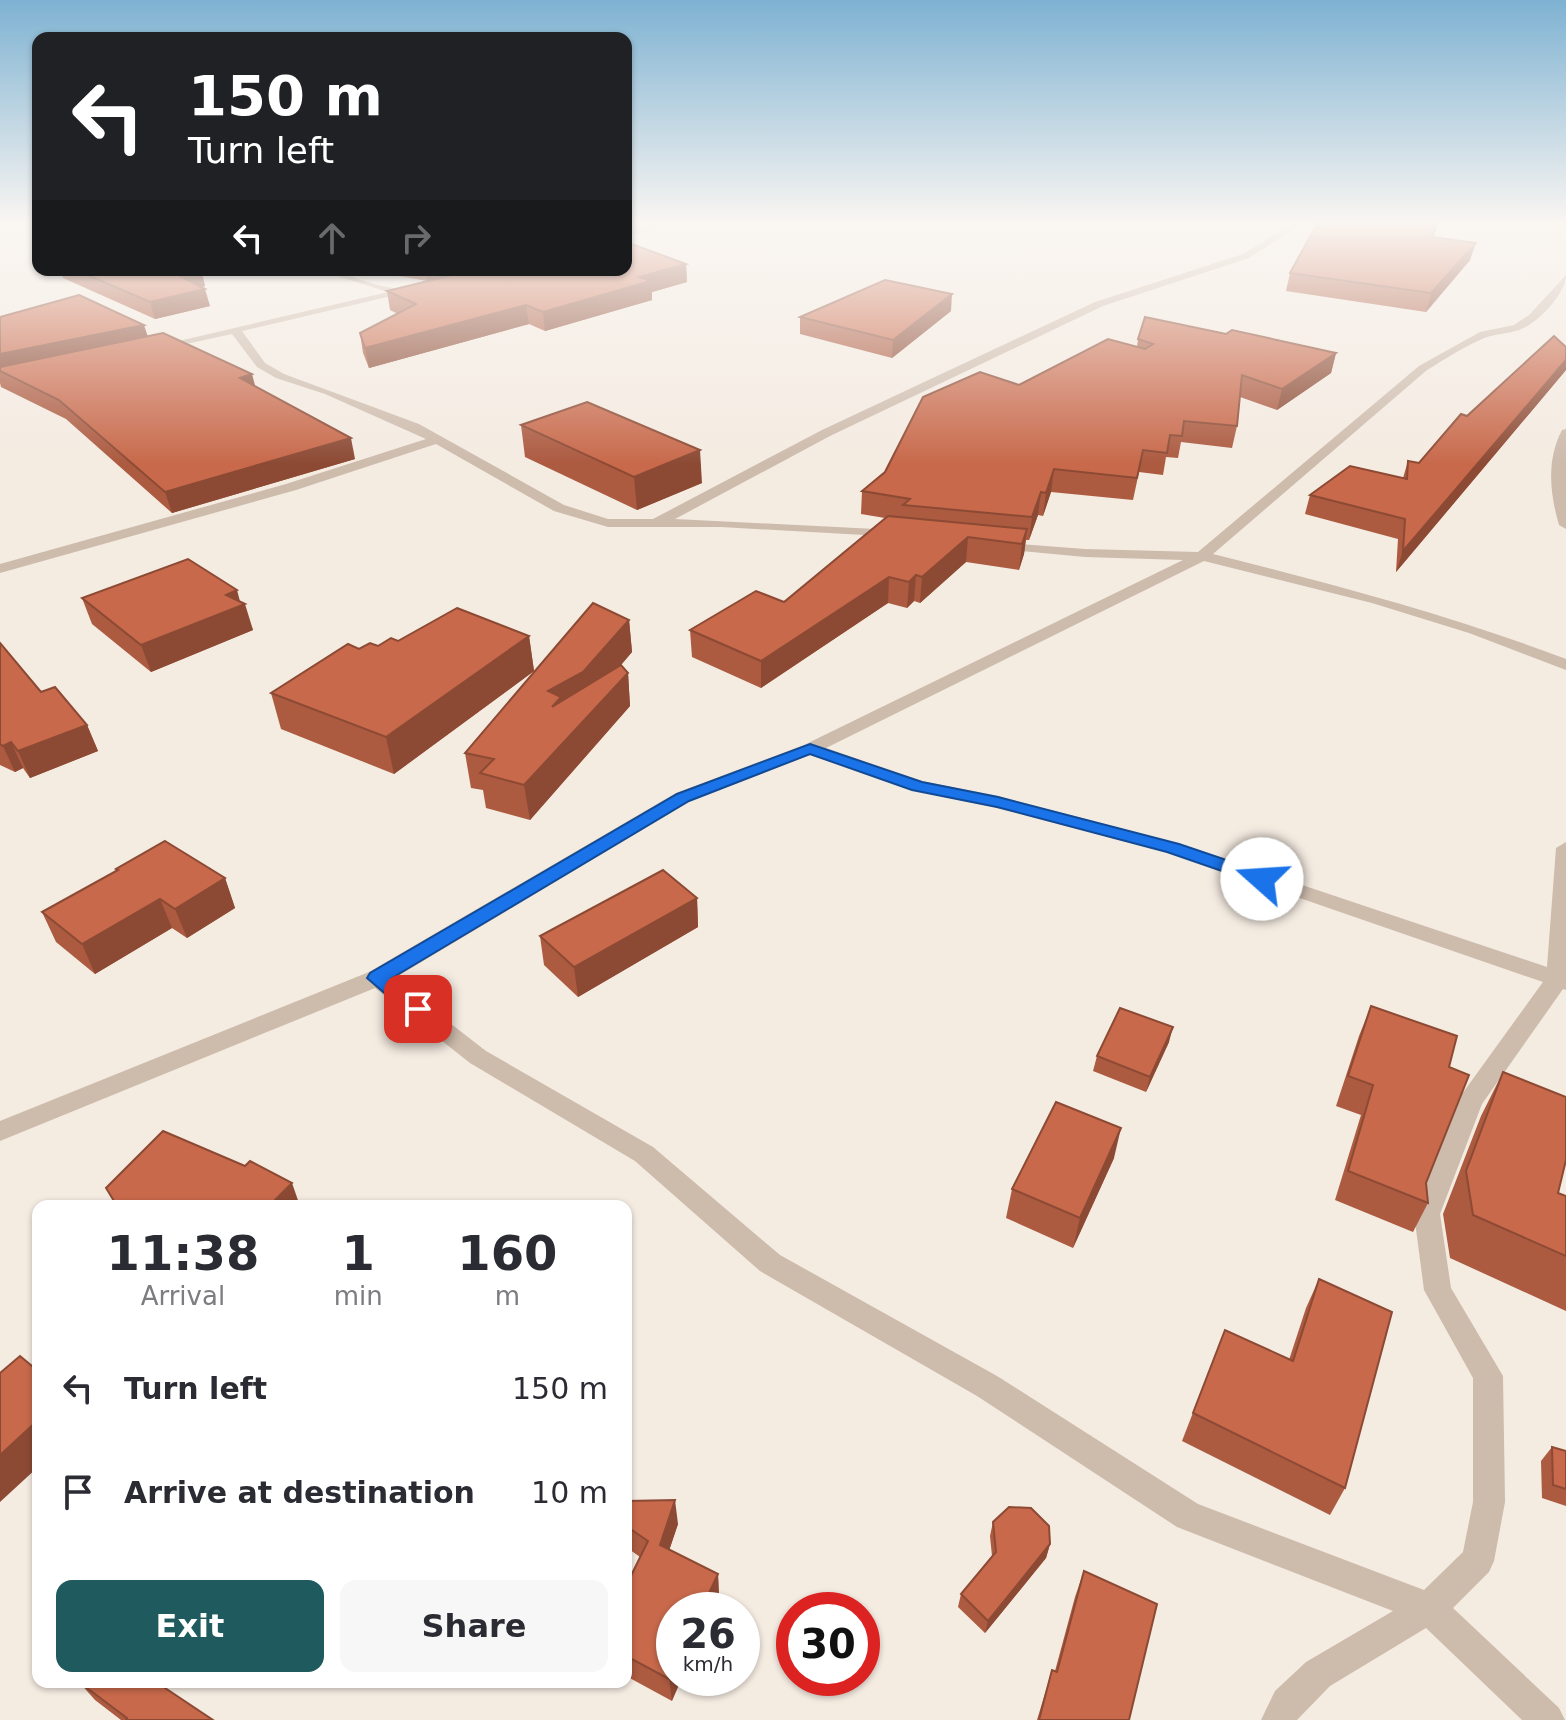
<!DOCTYPE html>
<html lang="en">
<head>
<meta charset="utf-8">
<style>
	:root { --surface:#fff; --page:#f7f7f7; --text:#2b2b33; --muted:#7c7c81; --accent:#1f5a5e }
	body { margin:0; font-family:"DejaVu Sans",sans-serif; background:var(--page); color:var(--text); height:100vh; display:flex; flex-direction:column; font-size:30px; white-space:nowrap }
	* { box-sizing:border-box; margin:0 }
	p { font-size:26px; color:var(--muted) }
	.icon { flex:none; width:44px; height:44px; fill:none; stroke:currentColor; stroke-width:2; stroke-linecap:round; stroke-linejoin:round }
	.map { position:relative; flex:1; overflow:hidden }
	.sheet { position:absolute; left:32px; top:1200px; width:600px; height:488px; display:flex; flex-direction:column; background:var(--surface); border-radius:16px; box-shadow:0 2px 6px #0004 }
	.sheet>* { flex:none }
	.banner { position:absolute; left:32px; top:32px; width:600px; height:244px; border-radius:16px; box-shadow:0 2px 6px #0004; background:#202124; color:#fff; overflow:hidden }
	.speed { position:absolute; left:656px; top:1592px; display:flex; gap:16px; font-size:40px; font-weight:700; text-align:center }
	.speed>* { display:grid; place-content:center; width:104px; height:104px; border-radius:50%; background:var(--surface); box-shadow:0 2px 6px #0004; line-height:1 }
	.speed small { font-size:20px; font-weight:400 }
	.speed .limit { border:12px solid #d22; background:#fff; color:#111 }
	.pin { position:absolute; display:grid; place-items:center; width:68px; height:68px; color:#fff; margin:-34px; border-radius:16px; box-shadow:0 4px 12px #0006 }
	.me { position:absolute; width:88px; margin:-44px; rotate:289deg; stroke-linejoin:round; filter:drop-shadow(0 0 6px #0008) }
	.turn { display:flex; align-items:center; gap:28px; height:168px; padding:0 24px; font-size:36px }
	.turn .icon { width:104px; height:104px; stroke-width:2.5 }
	.turn b { display:block; font-size:56px; line-height:68px }
	.lanes { display:flex; align-items:center; height:76px; padding:0 24px; background:#0003; justify-content:center; gap:40px; direction:ltr }
	.lanes .off { opacity:.35 }
	.eta { display:flex; justify-content:space-evenly; align-items:center; height:136px; text-align:center }
	.eta b { font-size:48px; font-weight:800; line-height:56px }
	.action { display:flex; gap:16px; margin-top:auto; padding:16px 24px }
	.action a { flex:1; height:92px; border-radius:16px; background:var(--accent); color:#fff; font-size:32px; font-weight:800; line-height:92px; text-align:center }
	.action a+a { background:var(--page); color:var(--text) }
	ul { padding:0; list-style:none }
	li { display:flex; align-items:center; gap:24px; height:104px; padding:0 24px }
	li div { flex:1 }
	li b { display:block; font-size:30px }
	li em { font-style:normal }
	.map>svg:first-child { display:block }
	.lines { fill:none; stroke-linecap:round; stroke-linejoin:round }
	.minor { fill:#cdbbac; fill-rule:evenodd }
	.wall { fill:#ac5a40 }
	.shaded-wall { fill:#8c4a34 }
	.building { fill:#c8694b; stroke:#8c4a34; stroke-width:2 }
	.route { fill:#1a73e8; stroke:#114b97; stroke-width:2 }
</style>
</head>
<body>
<div class="map">
<svg width="1566" height="1720" viewBox="0 0 1566 1720">
	<rect width="100%" height="100%" fill="#f4ebe1"/>
	<g class="lines">
		<g class="minor">
			<polygon points="657,224 670,224 626,237 626,231"/>
			<path d="M 1292,224 L 1302,224 L 1249,258 L 1103,306 L 830,436 L 675,519 L 895,530 L 900,531 L 900,537 L 721,527 L 608,527 L 554,511 L 436,444 L 296,490 L 0,573 L 0,564 L 286,484 L 426,439 L 325,394 L 276,378 L 257,367 L 232,334 L 158,350 L 153,347 L 388,292 L 318,270 C 349,270 382,294 412,287 L 417,290 L 242,331 L 265,363 L 284,374 L 419,424 L 564,505 L 608,519 L 653,519 L 822,430 L 1095,302 L 1243,254 Z"/>
			<path d="M 1566,275 C 1566,294 1537,324 1519,330 C 1507,334 1493,334 1482,339 C 1462,348 1445,359 1427,370 L 1213,554 C 1333,584 1450,615 1566,659 L 1566,670 L 1469,633 L 1372,603 L 1204,561 L 826,748 L 922,781 L 998,796 L 1180,844 L 1547,967 L 1556,848 L 1566,842 L 1566,990 L 1563,989 L 1482,1104 L 1440,1214 L 1451,1288 L 1503,1376 L 1505,1502 L 1494,1561 L 1489,1572 L 1453,1608 L 1559,1708 L 1565,1720 L 1522,1720 L 1426,1628 L 1330,1686 L 1297,1720 L 1261,1720 L 1275,1691 L 1306,1662 L 1393,1611 L 1177,1527 L 977,1396 L 760,1271 L 635,1161 L 470,1063 L 375,988 L 0,1141 L 0,1121 L 369,972 L 676,793 L 804,745 L 1183,560 L 1085,557 L 999,549 L 994,548 L 994,542 L 1085,549 L 1198,552 L 1419,366 L 1480,332 L 1514,325 L 1529,315 ZM 810,755 L 911,790 L 997,808 L 1166,852 L 1543,982 L 1462,1094 L 1414,1214 L 1424,1290 L 1473,1378 L 1473,1502 L 1463,1552 L 1424,1590 L 1198,1504 L 997,1376 L 780,1255 L 653,1147 L 486,1051 L 393,979 L 690,801 Z"/>
			<path d="M 1566,429 L 1566,529 L 1559,525 C 1550,494 1546,460 1562,430 Z"/>
		</g>
	</g>
	<g class="wall">
		<polygon points="1317,224 1438,224 1433,237 1470,260 1426,312 1286,291 1290,273"/>
		<polygon points="686,264 687,282 652,292 652,300 545,331 529,324 369,368 363,353 360,333 398,314 390,310 387,291 427,281 366,270 626,270"/>
		<polygon points="60,270 201,270 205,286 201,287 210,306 155,319 63,278"/>
		<polygon points="951,311 892,358 800,334 800,317"/>
		<polygon points="0,317 148,336 255,386 355,459 172,513 66,419 1,387 0,383"/>
		<polygon points="1226,334 1336,353 1331,373 1277,410 1240,397 1237,426 1232,448 1181,442 1178,458 1166,457 1163,475 1139,472 1133,500 1051,492 1043,516 1038,515 1029,540 1026,540 1024,554 1019,570 966,562 920,603 914,601 907,608 888,603 761,688 692,657 690,630 784,602 885,518 861,514 862,491 1019,385 1137,347 1138,339"/>
		<polygon points="1566,370 1396,572 1398,539 1305,514 1310,495 1403,478 1408,461 1419,463 1467,416"/>
		<polygon points="521,425 702,483 637,510 525,457"/>
		<polygon points="82,598 240,601 253,630 151,672 92,624"/>
		<polygon points="629,620 632,652 620,666 628,673 630,706 530,820 486,808 483,790 471,788 465,753"/>
		<polygon points="529,636 534,671 394,774 281,729 271,693 359,649 398,641"/>
		<polygon points="0,643 41,692 87,725 98,751 30,778 23,768 15,772 0,765"/>
		<polygon points="116,869 225,878 235,908 187,938 172,928 95,974 56,942 42,912 117,871"/>
		<polygon points="697,898 698,927 578,997 544,965 540,936"/>
		<polygon points="1371,1006 1449,1067 1426,1183 1428,1203 1413,1232 1335,1200 1361,1115 1336,1106 1359,1036"/>
		<polygon points="1169,1042 1146,1092 1093,1071 1097,1056"/>
		<polygon points="1503,1072 1558,1193 1566,1196 1566,1311 1450,1258 1443,1214 1481,1116"/>
		<polygon points="1114,1158 1073,1248 1006,1218 1012,1189"/>
		<polygon points="1319,1279 1345,1488 1330,1515 1182,1441 1225,1330 1289,1360 1306,1308"/>
		<polygon points="1552,1447 1566,1451 1566,1506 1542,1498 1541,1461"/>
		<polygon points="626,1501 678,1524 669,1550 718,1574 719,1597 714,1610 674,1610 672,1701 626,1676 626,1586 640,1557 626,1547"/>
		<polygon points="993,1522 1050,1544 1046,1558 985,1633 958,1607 961,1594 992,1556 990,1536"/>
		<polygon points="1084,1571 1129,1720 1037,1720 1052,1670 1055,1671 1075,1597"/>
		<polygon points="79,1682 168,1682 164,1687 213,1720 121,1720 95,1700"/>
	</g>
	<g class="shaded-wall">
		<polygon points="1476,243 1470,260 1426,312 1431,293"/>
		<polygon points="686,264 687,282 652,292 652,300 545,331 543,312 639,277"/>
		<polygon points="198,270 201,270 205,286 183,291 178,275"/>
		<polygon points="426,270 445,270 446,276 427,281"/>
		<polygon points="205,289 210,306 155,319 150,302"/>
		<polygon points="952,294 951,311 892,358 893,340"/>
		<polygon points="526,305 529,324 369,368 365,348"/>
		<polygon points="144,325 150,343 0,371 0,354"/>
		<polygon points="1336,353 1331,373 1277,410 1282,389"/>
		<polygon points="1566,360 1566,370 1396,572 1403,551"/>
		<polygon points="252,374 257,393 240,378"/>
		<polygon points="351,438 355,459 172,513 165,492"/>
		<polygon points="700,450 702,483 637,510 634,477"/>
		<polygon points="1054,469 1051,492 1043,516 1046,493"/>
		<polygon points="1041,492 1038,515 1029,540 1032,517"/>
		<polygon points="1027,529 1024,554 1019,570 1022,544"/>
		<polygon points="968,537 966,562 920,603 922,577"/>
		<polygon points="916,575 914,601 907,608 909,582"/>
		<polygon points="889,577 888,603 761,688 761,661"/>
		<polygon points="237,590 241,605 245,604 253,630 151,672 141,645 226,595"/>
		<polygon points="629,620 632,652 565,731 548,691"/>
		<polygon points="529,636 534,671 394,774 386,737"/>
		<polygon points="628,673 630,706 530,820 524,785"/>
		<polygon points="87,725 98,751 30,778 18,751"/>
		<polygon points="11,742 23,768 15,772 3,746"/>
		<polygon points="225,878 235,908 187,938 175,909"/>
		<polygon points="697,898 698,927 578,997 574,967"/>
		<polygon points="160,899 172,928 95,974 82,944"/>
		<polygon points="1173,1027 1169,1042 1146,1092 1150,1077"/>
		<polygon points="1121,1128 1114,1158 1073,1248 1080,1218"/>
		<polygon points="292,1183 300,1206 269,1206"/>
		<polygon points="38,1420 38,1467 0,1502 0,1455"/>
		<polygon points="675,1500 678,1524 663,1569 660,1545"/>
		<polygon points="1050,1544 1046,1558 985,1633 988,1621"/>
		<polygon points="718,1574 719,1597 714,1610 701,1610"/>
		<polygon points="674,1668 674,1678 682,1678 672,1701 669,1679"/>
		<polygon points="150,1682 168,1682 159,1693"/>
	</g>
	<g class="building">
		<polygon points="1317,224 1437,224 1432,237 1476,243 1431,293 1290,273"/>
		<polygon points="626,242 686,264 639,277 651,281 543,312 526,305 365,348 360,333 416,304 387,291 469,271 465,270 626,270"/>
		<polygon points="76,270 198,270 178,275 205,289 150,302"/>
		<polygon points="885,280 952,294 893,340 800,317"/>
		<polygon points="79,295 144,325 0,354 0,317"/>
		<polygon points="1145,317 1226,334 1232,330 1336,353 1282,389 1242,375 1237,426 1184,421 1182,436 1170,435 1167,453 1143,450 1137,478 1054,469 1046,493 1041,492 1032,517 903,505 910,499 862,491 885,472 923,397 980,372 1019,385 1108,339 1145,349 1153,344 1138,339"/>
		<polygon points="163,333 252,374 240,378 351,438 165,492 59,400 0,371 0,367"/>
		<polygon points="1554,336 1566,347 1566,360 1403,551 1405,519 1310,495 1350,466 1407,479 1408,461 1419,463 1461,414 1467,416"/>
		<polygon points="587,402 700,450 634,477 521,425"/>
		<polygon points="888,516 1027,529 1022,544 968,537 922,577 916,575 909,582 889,577 761,661 690,630 756,591 784,602"/>
		<polygon points="188,559 237,590 226,595 245,604 141,645 82,598"/>
		<polygon points="593,603 629,620 583,672 548,691 561,697 552,707 621,665 628,673 524,785 480,773 494,759 465,753"/>
		<polygon points="457,608 529,636 386,737 271,693 348,644 359,649 370,643 378,646 391,638 398,641"/>
		<polygon points="0,643 41,692 55,687 87,725 18,751 11,742 3,746 0,744"/>
		<polygon points="165,841 225,878 175,909 160,899 82,944 42,912 118,870 116,869"/>
		<polygon points="663,870 697,898 574,967 540,936"/>
		<polygon points="1371,1006 1457,1036 1449,1067 1469,1075 1426,1183 1428,1203 1348,1171 1373,1085 1348,1076"/>
		<polygon points="1120,1008 1173,1027 1150,1077 1097,1056"/>
		<polygon points="1503,1072 1566,1097 1566,1160 1558,1193 1566,1196 1566,1256 1473,1215 1466,1171"/>
		<polygon points="1056,1102 1121,1128 1080,1218 1012,1189"/>
		<polygon points="163,1131 245,1166 250,1161 292,1183 269,1206 117,1206 106,1188"/>
		<polygon points="1319,1279 1392,1312 1345,1488 1193,1413 1225,1330 1293,1361"/>
		<polygon points="20,1356 38,1371 38,1420 0,1455 0,1373"/>
		<polygon points="1552,1447 1566,1451 1566,1489 1553,1485"/>
		<polygon points="675,1500 660,1545 718,1574 701,1610 674,1610 674,1668 669,1679 626,1656 626,1586 648,1541 626,1526 626,1501"/>
		<polygon points="1009,1507 1031,1508 1049,1526 1050,1544 988,1621 961,1594 996,1552 993,1522"/>
		<polygon points="1084,1571 1157,1604 1129,1720 1039,1720 1052,1670 1057,1672"/>
		<polygon points="79,1682 156,1682 213,1720 126,1720 127,1718"/>
	</g>
	<linearGradient id="sky" x2="0" y2="1"><stop stop-color="#7eb2d2"/><stop offset="0.48" stop-color="#faf6f2"/><stop offset="1" stop-color="#faf6f2" stop-opacity="0"/></linearGradient>
	<rect width="1566" height="464" fill="url(#sky)"/>
	<polygon class="route" points="810,744 922,782 998,797 1179,844 1268,874 1271,879 1262,885 1167,852 997,807 912,790 810,754 689,801 392,978 425,1004 428,1009 425,1015 410,1015 367,978 370,973 677,794"/>
</svg>
<div class="speed"><div>26<small>km/h</small></div><div class="limit">30</div></div>
<div class="pin" style="left:418px;top:1009px;background:#d93025"><svg class="icon" aria-label="arrive" viewBox="0 0 24 24"><path d="M6 21V4h12l-3 4 3 4H6"/></svg></div>
<svg class="me" style="left:1262px;top:879px" viewBox="-20 -20 40 40"><circle r="19" fill="#fff"/><path d="M0-13L10 11 0 6-10 11z" fill="#1a73e8"/></svg>
<div class="banner">
<div class="turn"><svg class="icon" aria-label="left" viewBox="0 0 24 24"><path d="M17 20v-9H6M10 6l-5 5 5 5"/></svg><div><b>150 m</b>Turn left</div></div>
<div class="lanes"><svg class="icon" aria-label="left" viewBox="0 0 24 24"><path d="M17 20v-9H6M10 6l-5 5 5 5"/></svg><svg class="icon off" aria-label="ahead" viewBox="0 0 24 24"><path d="M12 20V5M6 11l6-6 6 6"/></svg><svg class="icon off" aria-label="right" viewBox="0 0 24 24"><path d="M7 20v-9h11M14 6l5 5-5 5"/></svg></div>
</div>
<section class="sheet">
<div class="eta">
<div><b>11:38</b><p>Arrival</p></div>
<div><b>1</b><p>min</p></div>
<div><b>160</b><p>m</p></div>
</div>
<ul>
<li><svg class="icon" aria-label="left" viewBox="0 0 24 24"><path d="M17 20v-9H6M10 6l-5 5 5 5"/></svg><div><b>Turn left</b></div><em>150 m</em></li>
<li><svg class="icon" aria-label="arrive" viewBox="0 0 24 24"><path d="M6 21V4h12l-3 4 3 4H6"/></svg><div><b>Arrive at destination</b></div><em>10 m</em></li>
</ul>
<div class="action"><a>Exit</a><a>Share</a></div>
</section>
</div>
</body>
</html>
